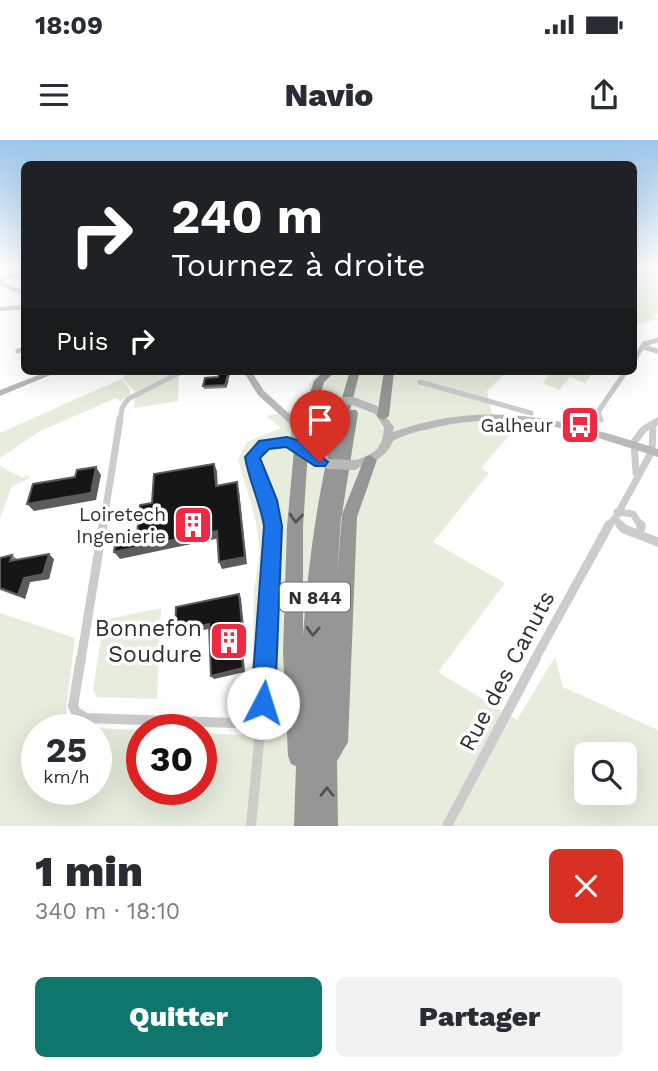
<!DOCTYPE html>
<html lang="fr">
<head>
<meta charset="utf-8">
<style>
	:root { --surface:#fff; --page:#f2f2f3; --text:#2b2b33; --muted:#7c7c81; --accent:#0f766e }
	body { margin:0; font-family:"Work Sans",sans-serif; background:var(--page); color:var(--text); height:100vh; display:flex; flex-direction:column; font-size:26px; white-space:nowrap }
	* { box-sizing:border-box; margin:0 }
	p { font-size:23px; color:var(--muted) }
	.icon { flex:none; width:38px; height:38px; fill:none; stroke:currentColor; stroke-width:2; stroke-linecap:round; stroke-linejoin:round }
	.map { position:relative; height:686px; overflow:hidden }
	.side { display:flex; flex-direction:column; background:var(--surface); flex:1 }
	.side>* { flex:none }
	.hud { position:absolute; left:21px; top:21px; width:616px; height:214px; border-radius:10px; box-shadow:0 7px 28px #0002; background:#202124; color:#fff; overflow:hidden }
	.buttons { position:absolute; left:574px; top:602px; display:grid; gap:14px }
	.buttons a { display:grid; place-items:center; width:63px; height:63px; border-radius:10px; background:var(--surface); box-shadow:0 7px 28px #0002; font-size:35px }
	.speed { position:absolute; left:21px; top:574px; display:flex; gap:14px; font-size:35px; font-weight:700; text-align:center }
	.speed>* { display:grid; place-content:center; width:91px; height:91px; border-radius:50%; background:var(--surface); box-shadow:0 7px 28px #0002; line-height:1 }
	.speed small { font-size:18px; font-weight:400 }
	.speed .limit { border:10px solid #d22; background:#fff; color:#111 }
	.pin { position:absolute; display:grid; place-items:center; width:60px; height:60px; color:#fff; margin:-72px -30px; border-radius:50% 50% 50% 0; rotate:-45deg; box-shadow:0 0 7px #0007 }
	.pin .icon { rotate:45deg }
	.me { position:absolute; width:77px; margin:-38px; rotate:5deg; stroke-linejoin:round; filter:drop-shadow(0 0 5px #0008) }
	.turn { display:flex; align-items:center; gap:24px; height:147px; padding:0 35px; font-size:32px }
	.turn .icon { width:91px; height:91px; stroke-width:2.5 }
	.turn b { display:block; font-size:49px; line-height:60px }
	.then { display:flex; align-items:center; height:66px; padding:0 35px; background:#0003; gap:14px; font-size:26px }
	.round { display:grid; place-items:center; flex:none; width:74px; height:74px; border-radius:10px; background:var(--page) }
	.headline { display:flex; align-items:center; justify-content:space-between; height:119px; padding:0 35px }
	h1 { font-size:42px; font-weight:800; line-height:52px }
	.action { display:flex; gap:14px; margin-top:auto; padding:14px 35px }
	.action a { flex:1; height:80px; border-radius:10px; background:var(--accent); color:#fff; font-size:28px; font-weight:800; line-height:80px; text-align:center }
	.action a+a { background:var(--page); color:var(--text) }
	.status { display:flex; justify-content:space-between; align-items:center; height:49px; padding:0 35px; background:var(--surface); direction:ltr }
	.status svg { height:19px; fill:currentColor }
	header { display:flex; justify-content:space-between; align-items:center; height:91px; padding:0 35px; background:var(--surface); font-size:32px; font-weight:800 }
	.map>svg:first-child { display:block }
	.green { fill:#e6eddd; fill-rule:evenodd }
	.lines { fill:none; stroke-linecap:round; stroke-linejoin:round }
	.street-far4 { stroke:#ccc; stroke-width:4.5 }
	.street-far3 { stroke:#ccc; stroke-width:5 }
	.street-far2 { stroke:#ccc; stroke-width:7 }
	.street-far1 { stroke:#ccc; stroke-width:9 }
	.street { stroke:#ccc; stroke-width:10 }
	.secondary { fill:#b9b9b9; fill-rule:evenodd }
	.highway { fill:#969696; fill-rule:evenodd }
	.secondary-bridge-far1 { stroke:#b9b9b9; stroke-width:8 }
	.secondary-bridge { stroke:#b9b9b9; stroke-width:10 }
	.wall { fill:#8a8a8a }
	.shaded-wall { fill:#5c5c5c }
	.building { fill:#161616; stroke:#5c5c5c; stroke-width:2 }
	.oneway { stroke:#535353 }
	.route { fill:#1a73e8; stroke:#114b97; stroke-width:2 }
	.labels { text-anchor:middle; dominant-baseline:central; stroke-width:7; stroke-linejoin:round; paint-order:stroke }
	.shield { fill:#fff; stroke:#6d6d6d; stroke-width:2 }
	.shield-label { font-size:18px; font-weight:bold; fill:#2f2f2f }
	.poi-label { font-size:19px; fill:#2f2f2f; stroke:#fff; text-anchor:end }
	.near-poi-label { font-size:23px; fill:#2f2f2f; stroke:#fff; text-anchor:end }
	.near-street-label { font-size:23px; fill:#2f2f2f; stroke:#fff }
</style>
</head>
<body>
<div class="status"><b>18:09</b><svg viewBox="0 0 49 12"><path d="M0 12V9h3v3zM5 12V6h3v6zM10 12V3h3v9zM15 12V0h3v12zM26 1h20v11H26zM47 4h2v5h-2z"/></svg></div>
<header><svg class="icon" aria-label="menu" viewBox="0 0 24 24"><path d="M4 6h16M4 12h16M4 18h16"/></svg>Navio<svg class="icon" aria-label="share" viewBox="0 0 24 24"><path d="M12 15V3M7 8l5-5 5 5M5 13v7h14v-7"/></svg></header>
<div class="map">
<svg width="658" height="686" viewBox="0 0 658 686">
	<rect width="100%" height="100%" fill="#fff"/>
	<g class="green">
		<polygon points="634,129 658,129 658,173 653,175 658,179 634,185"/>
		<polygon points="132,231 178,231 135,252 122,238"/>
		<path d="M 320,231 L 508,231 L 487,251 L 493,279 L 520,283 L 481,328 L 489,333 L 433,402 L 505,443 L 438,532 L 517,580 L 555,517 L 563,547 L 658,590 L 658,686 L 0,686 L 0,473 L 75,498 L 66,571 L 71,587 L 142,590 L 142,649 L 201,649 L 201,593 L 242,595 L 253,514 L 254,450 L 260,412 L 255,377 L 238,320 L 247,302 L 281,288 L 267,276 L 294,270 L 304,264 L 304,259 L 309,257 L 309,244 ZM 37,590 L 96,590 L 96,649 L 37,649 ZM 586,614 L 625,614 L 625,653 L 586,653 Z"/>
		<polygon points="552,231 594,231 585,243 570,237 559,250 543,243"/>
		<polygon points="179,236 178,261 134,268 135,257"/>
		<polygon points="121,239 130,249 130,254 120,261 116,258 40,291 0,318 0,293"/>
		<polygon points="0,326 22,338 27,335 30,338 12,346 0,378"/>
		<polygon points="161,468 157,559 97,557 93,550 104,480"/>
	</g>
	<g class="lines">
		<g class="street-far4">
			<polyline points="0,140 24,130"/>
			<polyline points="0,143 24,153"/>
			<polyline points="0,169 24,167"/>
		</g>
		<g class="street-far3">
			<polyline points="643,207 658,211"/>
			<polyline points="18,211 24,209"/>
			<polyline points="634,220 644,204 658,200"/>
			<polyline points="420,242 531,273"/>
			<polyline points="601,280 598,272 626,231"/>
			<polyline points="120,281 122,268 128,259 183,231"/>
		</g>
		<g class="street-far2">
			<polyline points="636,333 634,302 644,289 658,281"/>
			<polyline points="617,372 633,374 641,386"/>
			<polyline points="615,379 652,311 653,285"/>
			<polyline points="615,379 622,386"/>
			<polyline points="103,386 120,279"/>
			<path d="M 273,386 L 268,361 L 252,317 C 264,301 280,300 298,305"/>
			<polyline points="607,386 615,379"/>
		</g>
		<g class="street-far1">
			<polyline points="620,385 624,389 658,402"/>
			<polyline points="641,385 641,388"/>
			<polyline points="81,519 103,385"/>
			<polyline points="266,519 273,385"/>
			<polyline points="535,519 609,385"/>
		</g>
		<g class="street">
			<polyline points="81,518 73,566 76,572 86,578 261,584"/>
			<polyline points="251,686 267,518"/>
			<polyline points="447,686 536,518"/>
		</g>
		<g class="secondary">
			<polygon points="49,231 60,231 0,256 0,250"/>
			<path d="M 243,231 L 251,231 L 264,251 L 295,279 C 305,267 316,259 332,259 L 332,263 L 312,270 L 301,284 L 301,300 L 311,314 L 309,317 L 303,317 L 291,301 L 291,289 L 289,283 L 258,255 Z"/>
			<path d="M 377,268 L 380,269 L 394,287 L 393,292 C 488,258 566,279 658,309 L 658,317 C 578,292 519,268 433,288 C 420,291 405,294 393,301 C 385,319 372,323 354,329 L 350,328 L 349,325 L 350,322 C 372,315 383,311 384,287 L 373,271 Z"/>
		</g>
		<g class="highway">
			<polygon points="324,231 336,231 324,242 316,269 308,269 306,266 314,241"/>
			<path d="M 350,231 L 360,231 L 350,270 L 356,270 L 358,273 L 342,374 L 337,438 L 341,377 L 365,317 L 370,315 L 377,320 L 357,377 L 348,602 L 337,621 L 338,686 L 294,686 L 296,626 L 291,624 L 288,616 L 283,512 L 287,387 L 294,310 L 301,305 L 308,310 L 303,387 L 303,496 C 309,405 323,318 350,231 Z"/>
			<polygon points="384,231 394,231 389,276 383,280 377,276"/>
		</g>
		<polyline class="secondary-bridge-far1" points="329,261 353,261 374,269"/>
		<polyline class="secondary-bridge" points="306,314 328,324 354,325"/>
	</g>
	<g class="wall">
		<polygon points="229,241 226,248 204,249 203,246"/>
		<polygon points="12,415 18,420 54,419 49,439 30,442 25,459 0,450 0,418"/>
	</g>
	<g class="shaded-wall">
		<polygon points="229,231 231,231 226,248 225,245"/>
		<polygon points="214,324 217,331 218,353 216,346"/>
		<polygon points="96,327 101,335 96,360 34,371 27,364"/>
		<polygon points="237,342 239,350 247,424 222,429 219,422"/>
		<polygon points="217,391 220,398 120,419 114,412"/>
		<polygon points="49,414 54,419 49,439 30,442 25,459 18,455 24,438"/>
		<polygon points="239,454 241,458 246,507 243,508 245,532 214,539 211,536 241,504"/>
		<polygon points="209,484 212,488 179,496 175,492"/>
	</g>
	<g class="building">
		<polygon points="220,231 229,231 225,245 203,246 205,238 218,237"/>
		<polygon points="214,324 216,346 237,342 245,417 219,422 217,391 114,412 116,398 137,394 140,365 152,363 154,334"/>
		<polygon points="96,327 91,353 27,364 33,344 75,337 77,330"/>
		<polygon points="49,414 43,434 24,438 18,455 0,448 0,418 12,415 10,421"/>
		<polygon points="239,454 244,503 241,504 243,528 211,536 209,484 175,492 176,467"/>
	</g>
	<defs><path id="oneway-chevron" d="M-2-3.5L2.5 0L-2 3.5" fill="none" stroke-width="1.6" stroke-linecap="round" stroke-linejoin="round" transform="scale(1.75)"/></defs>
	<g class="oneway">
		<use href="#oneway-chevron" transform="translate(296 378) rotate(95)"/>
		<use href="#oneway-chevron" transform="translate(313 491) rotate(93)"/>
		<use href="#oneway-chevron" transform="translate(327 652) rotate(-90)"/>
	</g>
	<linearGradient id="sky" x2="0" y2="1"><stop stop-color="#9bc6ea"/><stop offset="0.57" stop-color="#fff"/><stop offset="1" stop-color="#fff" stop-opacity="0"/></linearGradient>
	<rect width="658" height="225" fill="url(#sky)"/>
	<path class="route" d="M 287,297 L 303,302 L 328,322 L 325,326 L 315,326 L 286,307 L 269,309 L 260,318 L 277,360 L 282,386 L 275,563 L 271,571 L 263,574 L 255,571 L 251,563 L 264,386 C 260,362 249,341 245,317 L 259,301 Z"/>
	<defs>
		<g id="bus-square" transform="scale(2.0125)"><rect x="-9" y="-9" width="18" height="18" rx="4" fill="#ee2941" stroke="#fff"/><path d="M-5-6H5V4H4V6H2V4H-2V6H-4V4H-5ZM-3.5-4V0h7V-4ZM-3.5 1.2v1.5H-2V1.2ZM2 1.2v1.5H3.5V1.2Z" fill="#fff"/></g>
		<g id="building-square" transform="scale(2.0125)"><rect x="-9" y="-9" width="18" height="18" rx="4" fill="#ee2941" stroke="#fff"/><path d="M-4-6H4V6H1V3H-1V6H-4ZM-2.5-4.3h1.7v1.8h-1.7ZM.8-4.3h1.7v1.8H.8ZM-2.5-1h1.7V.8h-1.7ZM.8-1h1.7V.8H.8Z" fill="#fff"/></g>
	</defs>
	<g fill-rule="evenodd">
		<use href="#bus-square" x="580" y="285"/>
		<use href="#building-square" x="193" y="385"/>
		<use href="#building-square" x="229" y="501"/>
	</g>
	<g class="labels">
		<rect class="shield" x="280" y="442.5" width="70" height="29" rx="5"/>
		<g class="shield-label">
			<text x="315" y="457">N 844</text>
		</g>
		<g class="poi-label">
			<text x="553" y="285">Galheur</text>
			<text x="166" y="374">Loiretech<tspan x="166" dy="22">Ingenierie</tspan></text>
		</g>
		<g class="near-poi-label">
			<text x="202" y="488">Bonnefon<tspan x="202" dy="26">Soudure</tspan></text>
		</g>
		<g class="near-street-label">
			<text transform="translate(507 531) rotate(-62)">Rue des Canuts</text>
		</g>
	</g>
</svg>
<div class="buttons">
<a><svg class="icon" aria-label="search" viewBox="0 0 24 24"><circle cx="10" cy="10" r="6"/><path d="M15 15l6 6"/></svg></a>
</div>
<div class="speed"><div>25<small>km/h</small></div><div class="limit">30</div></div>
<div class="pin" style="left:320px;top:322px;background:#d93025"><svg class="icon" aria-label="arrive" viewBox="0 0 24 24"><path d="M6 21V4h12l-3 4 3 4H6"/></svg></div>
<svg class="me" style="left:263px;top:563px" viewBox="-20 -20 40 40"><circle r="19" fill="#fff"/><path d="M0-13L10 11 0 6-10 11z" fill="#1a73e8"/></svg>
<div class="hud">
<div class="turn"><svg class="icon" aria-label="right" viewBox="0 0 24 24"><path d="M7 20v-9h11M14 6l5 5-5 5"/></svg><div><b>240 m</b>Tournez à droite</div></div>
<div class="then">Puis<svg class="icon" aria-label="right" viewBox="0 0 24 24"><path d="M7 20v-9h11M14 6l5 5-5 5"/></svg></div>
</div>
</div>
<section class="side">
<div class="headline"><div><h1>1 min</h1><p>340 m · 18:10</p></div><a class="round" style="background:#d93025;color:#fff"><svg class="icon" aria-label="close" viewBox="0 0 24 24"><path d="M6 6l12 12M18 6L6 18"/></svg></a></div>
<div class="action"><a>Quitter</a><a>Partager</a></div>
</section>
</body>
</html>
